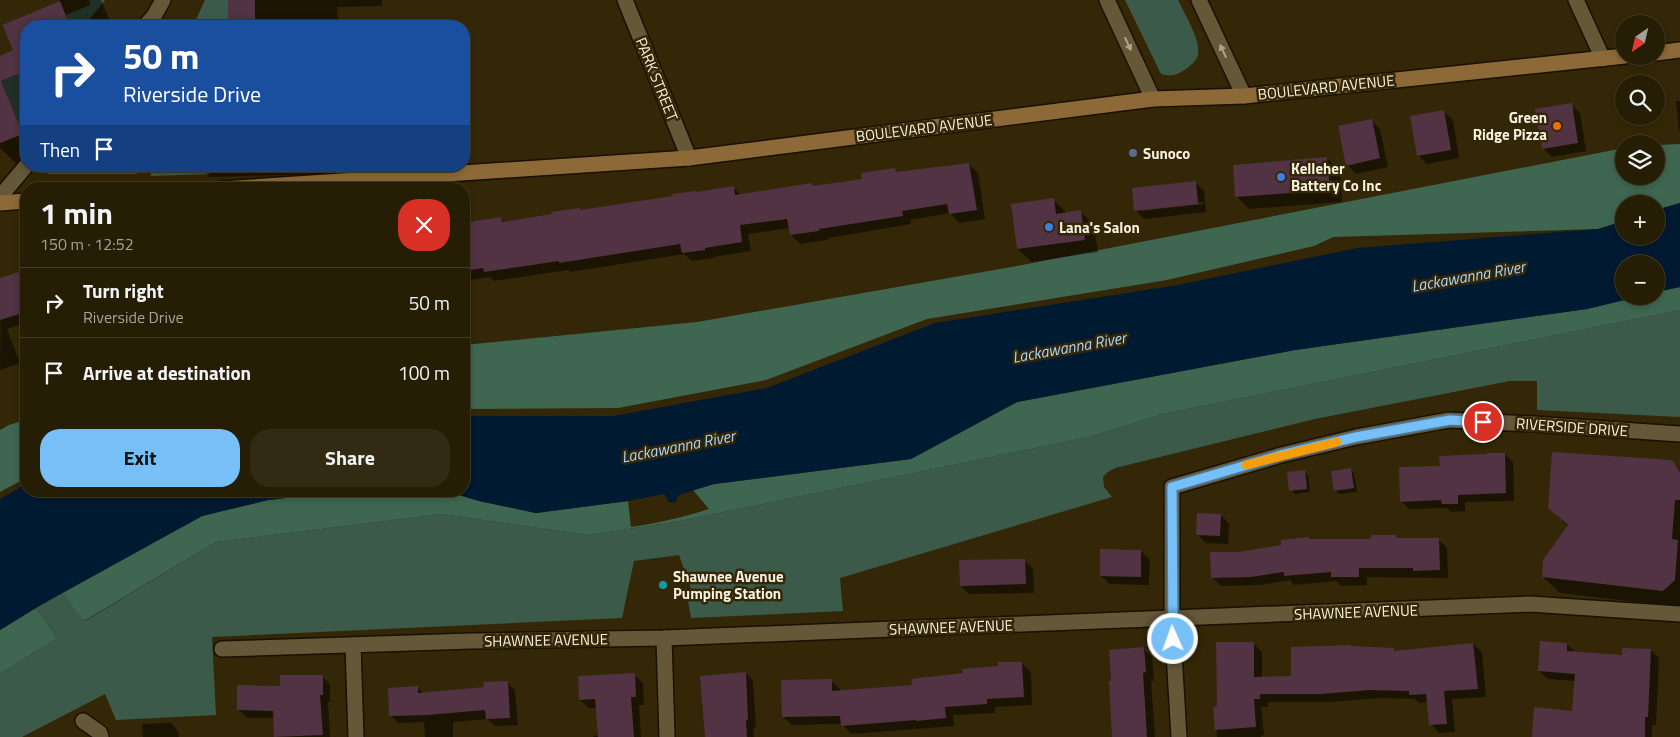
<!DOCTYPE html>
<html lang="en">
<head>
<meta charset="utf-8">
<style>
	:root { --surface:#261d05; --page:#322a13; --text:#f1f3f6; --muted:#a4a29a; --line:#423b27; --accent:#77bff7 }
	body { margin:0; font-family:"Titillium Web",sans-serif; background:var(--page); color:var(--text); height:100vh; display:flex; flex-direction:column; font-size:19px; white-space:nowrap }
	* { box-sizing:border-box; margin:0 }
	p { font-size:16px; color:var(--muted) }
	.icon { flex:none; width:28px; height:28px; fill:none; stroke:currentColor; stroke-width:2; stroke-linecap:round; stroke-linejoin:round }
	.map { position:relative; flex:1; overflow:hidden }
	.side { position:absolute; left:20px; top:182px; width:450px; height:315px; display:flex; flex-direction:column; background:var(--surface); border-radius:20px; box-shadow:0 2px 8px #0003,0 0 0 1px var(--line) }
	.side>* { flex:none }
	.top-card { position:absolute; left:20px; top:20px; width:450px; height:152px; border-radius:20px; box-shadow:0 2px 8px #0003,0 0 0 1px var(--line); background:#1a4fa0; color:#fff; overflow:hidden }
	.needle { width:32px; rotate:214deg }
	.tools { position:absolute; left:1615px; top:15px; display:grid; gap:10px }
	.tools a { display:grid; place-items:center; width:50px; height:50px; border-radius:50%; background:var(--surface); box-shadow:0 2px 8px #0003,0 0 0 1px var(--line); font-size:25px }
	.pin { position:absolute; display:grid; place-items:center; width:42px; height:42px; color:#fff; margin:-21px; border:2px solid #fff; border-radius:50%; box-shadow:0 1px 5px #0007 }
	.me { position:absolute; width:55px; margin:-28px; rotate:358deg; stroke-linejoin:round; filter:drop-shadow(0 0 4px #0008) }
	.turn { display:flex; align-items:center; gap:18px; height:105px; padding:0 20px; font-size:22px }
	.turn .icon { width:65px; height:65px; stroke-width:2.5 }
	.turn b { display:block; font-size:35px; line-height:42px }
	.then { display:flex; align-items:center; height:48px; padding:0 20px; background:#0003; gap:10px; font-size:19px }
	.round { display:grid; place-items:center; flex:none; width:52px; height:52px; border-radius:20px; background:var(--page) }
	.headline { display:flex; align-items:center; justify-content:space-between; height:85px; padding:0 20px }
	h1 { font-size:30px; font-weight:700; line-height:38px }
	.primary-button { display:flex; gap:10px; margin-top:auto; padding:10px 20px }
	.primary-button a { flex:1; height:58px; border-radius:20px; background:var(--accent); color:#111; font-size:20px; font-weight:700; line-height:58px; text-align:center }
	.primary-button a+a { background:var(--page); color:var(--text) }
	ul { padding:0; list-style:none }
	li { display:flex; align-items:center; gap:15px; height:70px; padding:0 20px; border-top:1px solid var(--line) }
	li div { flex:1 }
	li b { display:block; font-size:19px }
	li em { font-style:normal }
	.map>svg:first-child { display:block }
	.green { fill:#3c5a49 }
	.forest { fill:#3e6650 }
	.water { fill:#001a32 }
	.shadow { fill:#0007; fill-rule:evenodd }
	.building { fill:#513343 }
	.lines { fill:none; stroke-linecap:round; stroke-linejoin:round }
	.street-casing { stroke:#191000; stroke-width:18 }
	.secondary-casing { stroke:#191000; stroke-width:18 }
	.street { stroke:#655839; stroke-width:15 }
	.secondary { stroke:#8e6938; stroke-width:15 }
	.oneway { fill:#aea48c }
	.route-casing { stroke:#4d7ca1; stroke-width:12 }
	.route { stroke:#77bff7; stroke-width:9 }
	.slow { stroke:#f59e0b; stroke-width:9 }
	.food-dot { fill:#e8710a; stroke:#332707; stroke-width:2 }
	.service-dot { fill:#5c6f8a; stroke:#332707; stroke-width:2 }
	.shop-dot { fill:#3f7fe0; stroke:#332707; stroke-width:2 }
	.culture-dot { fill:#0f9aa8; stroke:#332707; stroke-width:2 }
	.labels { text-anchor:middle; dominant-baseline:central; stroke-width:5; stroke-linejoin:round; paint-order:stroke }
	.street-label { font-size:15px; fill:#f8f1df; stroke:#332707 }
	.poi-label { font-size:15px; font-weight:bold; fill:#f8f1df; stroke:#332707; text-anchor:start }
	.water-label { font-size:16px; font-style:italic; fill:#a9d5fc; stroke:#332707 }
</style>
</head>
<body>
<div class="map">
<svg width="1680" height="737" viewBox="0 0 1680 737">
	<rect width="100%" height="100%" fill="#332707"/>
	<g class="green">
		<polygon points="89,0 105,0 84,26 66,26 69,25 66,15 90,5"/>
		<polygon points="205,0 228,0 228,25 225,26 193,26"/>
		<path d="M 1125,0 L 1178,0 C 1184,13 1201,40 1198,54 C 1197,61 1191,65 1186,69 C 1177,75 1172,77 1161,74 Z"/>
		<polygon points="26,71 26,100 19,109 26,116 26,130 23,134 1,81"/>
		<polygon points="54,166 137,166 137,174 47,174"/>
		<polygon points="150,166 211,166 211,174 151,176"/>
		<polygon points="219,166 271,166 271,171 220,173"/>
		<polygon points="276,166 322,166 322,169 276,172"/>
		<polygon points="1680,310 1680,417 1537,410 1537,381 1510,381 1315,419 1115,468 1108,472 1103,477 1104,487 1112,497 840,578 843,611 691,618 686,590 691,589 679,555 634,561 622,618 212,637 216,715 116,720 105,694 22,737 0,737 0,674 57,638 36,608 62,593 85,621 216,542 442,514 588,535 675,522 1089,437 1163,414"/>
	</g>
	<g class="forest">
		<polygon points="1680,144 1680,203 1656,210 1656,204 1624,204 1624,221 1598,229 1333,237 1314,246 1167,280 927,319 766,380 618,408 464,409 464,345 697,322 1017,266 1624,148 1624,176 1656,176 1656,145"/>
		<path d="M 1680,287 L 1680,310 L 1163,414 L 1089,437 L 675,522 L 588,535 L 442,514 L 216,542 L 84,621 L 62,593 L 202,516 L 268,500 L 350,491 L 446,491 L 479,501 L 536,513 L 628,501 L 631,527 C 658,523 683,517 709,509 L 693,490 L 714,484 L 911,459 L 1017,402 L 1295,350 L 1587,309 L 1641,296 L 1656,296 L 1656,292 Z"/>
		<polygon points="26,420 26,478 0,492 0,430 9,425"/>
		<polygon points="36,608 57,638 0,674 0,630"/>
	</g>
	<g class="water">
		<polygon points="1680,203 1680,287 1656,292 1656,264 1624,264 1624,296 1641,296 1587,309 1295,350 1017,402 911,459 714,484 679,495 675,503 669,502 664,494 628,501 536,513 479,501 446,491 464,491 464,416 613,416 767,388 935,323 1178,285 1357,248 1598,229 1624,221 1624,236 1656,236 1656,210"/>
		<polygon points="26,484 26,491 350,491 268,500 202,516 39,606 0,630 0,499"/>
	</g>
	<g class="shadow">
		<polygon points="59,0 101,0 112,26 26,26 26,103 23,104 26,113 26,164 20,167 0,148 0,57 16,50 4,26 60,2"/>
		<polygon points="229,0 382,0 382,6 337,7 338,26 230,26"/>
		<polygon points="1676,101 1680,101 1680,131 1679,130"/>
		<polygon points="1572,105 1580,113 1586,151 1552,157 1543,148"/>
		<polygon points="1444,112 1453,120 1459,158 1427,164 1418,155"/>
		<polygon points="1372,121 1380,129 1388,167 1356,174 1347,165"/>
		<polygon points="1327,158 1340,171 1342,202 1249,209 1236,196"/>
		<polygon points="969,164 978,173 985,219 959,223 950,213 910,220 911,224 828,238 828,240 800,244 791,235 790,228 748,234 751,251 713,257 714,258 692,261 684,254 570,272 568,270 494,281 490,277 464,281 464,225 501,219 504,222 553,215 580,209 582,211 733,187 741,195 812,184 815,187 863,180 895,170 898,173"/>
		<polygon points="200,166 327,166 327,174 210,177"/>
		<path d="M 1195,182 L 1204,191 L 1206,212 L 1144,219 L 1136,210 ZM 1204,202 L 1204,204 L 1141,211 L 1141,209 Z"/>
		<polygon points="1053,200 1067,213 1081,212 1094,225 1098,252 1031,262 1018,249"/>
		<polygon points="26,272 26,323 7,329 20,363 0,370 1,279"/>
		<polygon points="1505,454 1513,462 1514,501 1465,502 1465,511 1451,512 1447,508 1409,509 1401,501 1441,467"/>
		<polygon points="1672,462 1680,470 1680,607 1560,593 1543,577 1568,527 1550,508"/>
		<polygon points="1350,469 1354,473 1357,492 1339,494 1335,490"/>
		<polygon points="1304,471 1308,475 1310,492 1295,494 1291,490"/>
		<polygon points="1221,515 1229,524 1228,544 1206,543 1197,534"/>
		<polygon points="1395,536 1398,539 1438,539 1447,548 1448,578 1367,577 1367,585 1341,586 1336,581 1294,585 1290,580 1261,585 1221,586 1212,577 1239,553 1310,540 1373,540"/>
		<polygon points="1141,551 1150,560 1149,585 1110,584 1101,576"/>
		<polygon points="1024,560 1033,569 1034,593 969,594 961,586"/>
		<polygon points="1253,643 1262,652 1262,678 1292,677 1393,649 1396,652 1473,644 1482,652 1486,697 1452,699 1455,732 1439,733 1431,724 1429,702 1419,703 1415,699 1380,698 1331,702 1268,702 1268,707 1261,707 1264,735 1261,735 1261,737 1217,737 1215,708 1218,707"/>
		<polygon points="1567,644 1575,652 1623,656 1651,650 1659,658 1656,725 1652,725 1652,737 1533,737 1573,712 1575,681 1548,679 1539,671"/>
		<polygon points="1143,648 1152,657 1154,681 1151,681 1155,737 1114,737"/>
		<polygon points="1022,663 1031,672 1032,705 995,707 995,713 953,715 954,726 851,734 842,724 792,725 783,717 831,680 840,689 840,692 913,686 964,674"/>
		<polygon points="746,673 753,681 756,727 753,728 754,737 706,737"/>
		<polygon points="634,674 643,683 644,705 639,705 641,737 593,737 593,736 599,735 597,708 589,708 580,700"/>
		<polygon points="322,676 330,684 330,702 328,702 330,737 275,737 274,718 247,718 239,710 282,687"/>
		<polygon points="507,682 515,690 518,725 495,726 487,719 453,722 453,737 425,737 424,722 398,723 390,715 418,688 423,693 485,688"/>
		<polygon points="171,723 178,731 179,737 143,737 142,724"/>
	</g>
	<g class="building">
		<rect x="228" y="0" width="27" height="26"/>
		<polygon points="60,1 70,26 26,26 26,80 23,72 1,81 23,134 0,143 0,56 13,50 3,26 0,26"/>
		<polygon points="1572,103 1578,143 1542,149 1535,109"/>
		<polygon points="1444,110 1451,150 1417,156 1410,116"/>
		<polygon points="1372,119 1380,158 1346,166 1338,126"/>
		<polygon points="1327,157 1330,190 1235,197 1233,165"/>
		<polygon points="969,163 977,210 949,214 947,204 902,211 903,216 819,229 819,231 790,235 787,219 740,225 742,242 705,248 705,250 682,253 680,244 559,263 559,261 484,272 483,268 464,271 464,224 475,221 501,217 502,222 552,214 551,212 580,208 580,210 673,196 672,194 696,191 696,192 734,186 735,195 812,183 813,186 862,179 861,173 895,168 896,172"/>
		<polygon points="1196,181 1198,204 1134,211 1132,188"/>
		<polygon points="1054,198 1056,214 1081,210 1085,240 1017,249 1011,204"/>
		<polygon points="26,270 26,312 0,320 0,278"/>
		<polygon points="1552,452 1672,460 1680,472 1680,500 1675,500 1672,539 1678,540 1675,580 1663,591 1542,577 1543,560 1568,525 1548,508"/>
		<polygon points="1487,453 1505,453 1506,493 1458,495 1458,504 1442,504 1441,500 1400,502 1399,467 1440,466 1439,456 1487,454"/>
		<polygon points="1351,468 1354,488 1334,491 1331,471"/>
		<polygon points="1305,470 1307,489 1289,491 1287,472"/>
		<polygon points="1197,513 1221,514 1220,536 1196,535"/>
		<polygon points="1371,535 1396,535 1396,538 1439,538 1440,570 1413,571 1413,568 1359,568 1359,577 1331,577 1331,572 1284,576 1284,572 1251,577 1211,578 1210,552 1238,552 1281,545 1281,540 1309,537 1309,539 1371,539"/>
		<polygon points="1100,549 1141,550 1141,577 1100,576"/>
		<polygon points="1025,559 1026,584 960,586 959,560"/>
		<polygon points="1540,641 1567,643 1567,651 1622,655 1622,648 1651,649 1648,717 1645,717 1645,737 1532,737 1534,707 1572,711 1575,674 1538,671"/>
		<polygon points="1216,642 1254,642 1254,677 1291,676 1291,647 1351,645 1351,646 1394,648 1394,651 1473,643 1478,689 1444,691 1447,724 1429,725 1426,694 1409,695 1409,691 1370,690 1321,694 1260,694 1260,699 1254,699 1256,727 1215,730 1213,707 1217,706"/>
		<polygon points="1144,647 1146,672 1143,673 1147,737 1112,737 1109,681 1111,681 1109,650"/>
		<polygon points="998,662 1022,662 1024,697 987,699 987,704 945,707 946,718 916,721 916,720 841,726 840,716 782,717 781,680 832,679 832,691 912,685 911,679 963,673 962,669 998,666"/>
		<polygon points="746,672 748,720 746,720 747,737 705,737 700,676"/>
		<polygon points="635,673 636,697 631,697 634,737 598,737 595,699 579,700 578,676"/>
		<polygon points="280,675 323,675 323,695 320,695 323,735 274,737 273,711 237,710 237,685 280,686"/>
		<polygon points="508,681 510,718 486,719 485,710 427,715 389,716 388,688 418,686 418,693 484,687 483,682"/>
	</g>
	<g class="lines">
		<g class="street-casing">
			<g id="street">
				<polyline points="625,0 689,158"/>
				<polyline points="1107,0 1153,99"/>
				<polyline points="1199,0 1244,96"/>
				<polyline points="1576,0 1603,59"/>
				<polyline points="145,26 154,16 163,0"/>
				<polyline points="0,197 26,166"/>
				<polyline points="664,638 667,737"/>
				<polyline points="353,645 356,737"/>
				<polyline points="222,649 471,641 664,638 1530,604 1680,614"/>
				<polyline points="83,721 100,733 101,737"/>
				<polyline points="1179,737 1172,619 1172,487 1281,455 1356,437 1449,420 1533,424 1680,434"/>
			</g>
		</g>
		<g class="secondary-casing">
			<g id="secondary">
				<polyline points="1656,53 1680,50"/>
				<polyline points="221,189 689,158 1153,99 1244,96 1625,56"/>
				<polyline points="0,203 26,201"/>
			</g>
		</g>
		<use href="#street" class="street"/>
		<use href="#secondary" class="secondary"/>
	</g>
	<defs><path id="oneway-solid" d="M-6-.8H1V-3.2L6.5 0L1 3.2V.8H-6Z" transform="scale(1.25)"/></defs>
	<g class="oneway">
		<use href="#oneway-solid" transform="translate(1128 44) rotate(65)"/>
		<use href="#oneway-solid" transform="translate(1223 51) rotate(-115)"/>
	</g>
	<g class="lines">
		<g class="route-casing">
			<polyline id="route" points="1173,639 1172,487 1281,455 1356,437 1450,420 1483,422"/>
		</g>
		<use href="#route" class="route"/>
		<polyline class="slow" points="1246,465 1337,442"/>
	</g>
	<circle class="food-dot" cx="1557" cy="126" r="5"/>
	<circle class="service-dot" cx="1133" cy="153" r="5"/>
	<g class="shop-dot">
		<circle cx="1281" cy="177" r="5"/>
		<circle cx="1049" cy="227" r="5"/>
	</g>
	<circle class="culture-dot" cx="663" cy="585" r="5"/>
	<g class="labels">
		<g class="street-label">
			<text transform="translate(657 79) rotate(68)">PARK STREET</text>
			<text transform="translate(1326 87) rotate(-6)">BOULEVARD AVENUE</text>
			<text transform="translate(924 128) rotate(-7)">BOULEVARD AVENUE</text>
			<text transform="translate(1572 427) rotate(4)">RIVERSIDE DRIVE</text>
			<text transform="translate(1356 612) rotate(-2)">SHAWNEE AVENUE</text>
			<text transform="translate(951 627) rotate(-2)">SHAWNEE AVENUE</text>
			<text transform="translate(546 640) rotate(-1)">SHAWNEE AVENUE</text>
		</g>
		<g class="poi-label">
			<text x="1547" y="117" text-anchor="end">Green<tspan x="1547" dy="17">Ridge Pizza</tspan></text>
			<text x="1143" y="153">Sunoco</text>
			<text x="1291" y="168">Kelleher<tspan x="1291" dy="17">Battery Co Inc</tspan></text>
			<text x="1059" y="227">Lana's Salon</text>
			<text x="673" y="576">Shawnee Avenue<tspan x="673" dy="17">Pumping Station</tspan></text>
		</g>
		<g class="water-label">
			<text transform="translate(1468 276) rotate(-10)">Lackawanna River</text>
			<text transform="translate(1069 347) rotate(-10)">Lackawanna River</text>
			<text transform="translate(678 446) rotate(-11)">Lackawanna River</text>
		</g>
	</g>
</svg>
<div class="tools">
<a><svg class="needle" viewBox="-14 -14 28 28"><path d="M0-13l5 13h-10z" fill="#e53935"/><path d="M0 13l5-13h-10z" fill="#a4a29a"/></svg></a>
<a><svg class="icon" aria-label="search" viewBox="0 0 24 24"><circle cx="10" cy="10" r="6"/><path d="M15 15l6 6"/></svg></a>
<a><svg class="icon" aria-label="layers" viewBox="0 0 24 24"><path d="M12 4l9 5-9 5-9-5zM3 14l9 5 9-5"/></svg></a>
<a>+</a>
<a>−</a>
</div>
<div class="pin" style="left:1483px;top:422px;background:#d93025"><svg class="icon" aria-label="arrive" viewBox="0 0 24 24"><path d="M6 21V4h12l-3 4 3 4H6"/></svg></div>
<svg class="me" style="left:1173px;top:639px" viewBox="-20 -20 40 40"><circle r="17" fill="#77bff7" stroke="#fff" stroke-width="3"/><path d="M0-11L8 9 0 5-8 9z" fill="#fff"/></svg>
<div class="top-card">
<div class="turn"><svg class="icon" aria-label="right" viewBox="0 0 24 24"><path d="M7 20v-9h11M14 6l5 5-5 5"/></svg><div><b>50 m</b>Riverside Drive</div></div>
<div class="then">Then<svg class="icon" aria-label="arrive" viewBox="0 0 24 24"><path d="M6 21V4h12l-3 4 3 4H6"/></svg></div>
</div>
<section class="side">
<div class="headline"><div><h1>1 min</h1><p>150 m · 12:52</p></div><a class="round" style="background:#d93025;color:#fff"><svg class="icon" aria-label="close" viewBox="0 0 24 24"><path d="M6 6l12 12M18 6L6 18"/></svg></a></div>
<ul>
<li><svg class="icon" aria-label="right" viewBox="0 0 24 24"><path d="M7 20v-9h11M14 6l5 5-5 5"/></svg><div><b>Turn right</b><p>Riverside Drive</p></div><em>50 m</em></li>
<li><svg class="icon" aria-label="arrive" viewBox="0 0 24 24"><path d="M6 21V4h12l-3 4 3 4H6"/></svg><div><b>Arrive at destination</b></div><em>100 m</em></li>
</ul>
<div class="primary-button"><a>Exit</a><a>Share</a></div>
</section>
</div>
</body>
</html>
